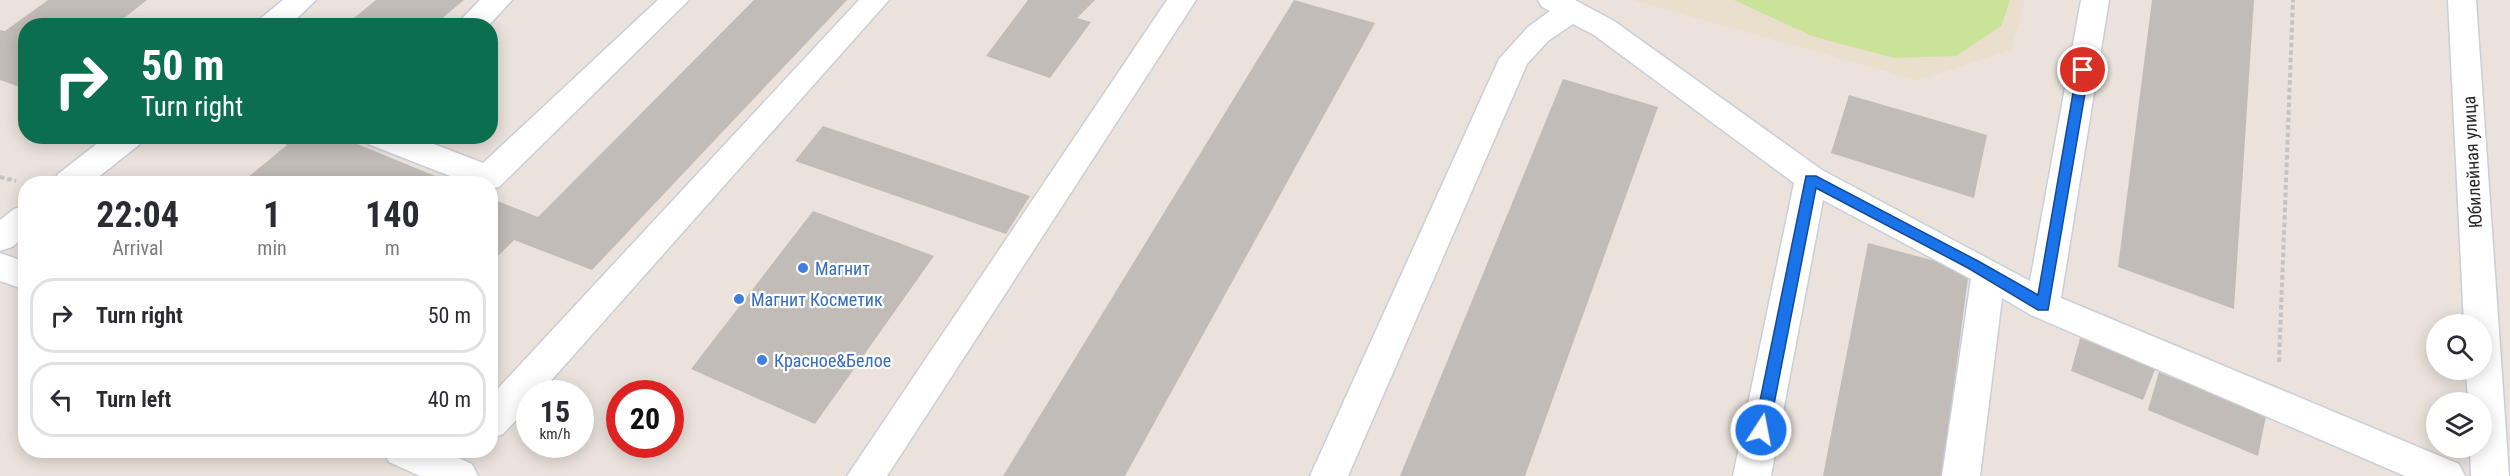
<!DOCTYPE html>
<html lang="en">
<head>
<meta charset="utf-8">
<style>
	:root { --surface:#fff; --page:#f7f7f7; --text:#2b2b33; --muted:#7c7c81; --line:#e1e1e2 }
	body { margin:0; font-family:"Roboto Condensed",sans-serif; background:var(--page); color:var(--text); height:100vh; display:flex; flex-direction:column; font-size:22px; white-space:nowrap }
	* { box-sizing:border-box; margin:0 }
	p { font-size:20px; color:var(--muted) }
	.icon { flex:none; width:33px; height:33px; fill:none; stroke:currentColor; stroke-width:2; stroke-linecap:round; stroke-linejoin:round }
	.map { position:relative; flex:1; overflow:hidden }
	.details { position:absolute; left:18px; top:176px; width:480px; height:282px; display:flex; flex-direction:column; background:var(--surface); border-radius:24px; box-shadow:0 3px 15px #0003 }
	.details>* { flex:none }
	.banner { position:absolute; left:18px; top:18px; width:480px; height:126px; border-radius:24px; box-shadow:0 3px 15px #0003; background:#0b6e4f; color:#fff; overflow:hidden }
	.buttons { position:absolute; left:2426px; top:314px; display:grid; gap:12px }
	.buttons a { display:grid; place-items:center; width:66px; height:66px; border-radius:50%; background:var(--surface); box-shadow:0 3px 15px #0003; font-size:30px }
	.speed { position:absolute; left:516px; top:380px; display:flex; gap:12px; font-size:30px; font-weight:700; text-align:center }
	.speed>* { display:grid; place-content:center; width:78px; height:78px; border-radius:50%; background:var(--surface); box-shadow:0 3px 15px #0003; line-height:1 }
	.speed small { font-size:15px; font-weight:400 }
	.speed .limit { border:9px solid #d22; background:#fff; color:#111 }
	.pin { position:absolute; display:grid; place-items:center; width:51px; height:51px; color:#fff; margin:-26px; border:3px solid #fff; border-radius:50%; box-shadow:0 2px 6px #0007 }
	.me { position:absolute; width:66px; margin:-33px; rotate:11deg; stroke-linejoin:round; filter:drop-shadow(0 0 4px #0008) }
	.turn { display:flex; align-items:center; gap:21px; height:126px; padding:0 24px; font-size:27px }
	.turn .icon { width:78px; height:78px; stroke-width:2.5 }
	.turn b { display:block; font-size:42px; line-height:51px }
	.eta { display:flex; justify-content:space-evenly; align-items:center; height:102px; text-align:center }
	.eta b { font-size:36px; font-weight:700; line-height:42px }
	ul { padding:0; list-style:none }
	li { display:flex; align-items:center; gap:18px; height:75px; margin:0 12px 9px; padding:0 12px; border:3px solid var(--line); border-radius:24px }
	li div { flex:1 }
	li b { display:block; font-size:22px }
	li em { font-style:normal }
	.map>svg:first-child { display:block }
	.education { fill:#eadecc }
	.pitch { fill:#c9e399 }
	.building { fill:#c2bcb8 }
	.lines { fill:none; stroke-linecap:round; stroke-linejoin:round }
	.minor-casing { stroke:#caced9; stroke-width:3 }
	.path { stroke:#c3c3c3; stroke-width:4; stroke-dasharray:4.5 3; stroke-linecap:butt }
	.minor { fill:#fff; fill-rule:evenodd }
	.route { fill:#1a73e8; stroke:#114b97; stroke-width:1.5 }
	.shop-dot { fill:#3f7fe0; stroke:#fff; stroke-width:2 }
	.labels { text-anchor:middle; dominant-baseline:central; stroke-width:4.5; stroke-linejoin:round; paint-order:stroke }
	.street-label { font-size:18px; fill:#292929; stroke:#fff }
	.shop-label { font-size:18px; fill:#366cbe; stroke:#fff; text-anchor:start }
</style>
</head>
<body>
<div class="map">
<svg width="2510" height="476" viewBox="0 0 2510 476">
	<rect width="100%" height="100%" fill="#eae2db"/>
	<polygon class="education" points="1633,0 2025,0 2011,50 1917,80"/>
	<polygon class="pitch" points="1734,0 2010,0 2001,26 1956,56 1894,58 1812,36"/>
	<g class="building">
		<polygon points="48,0 147,0 114,26 26,26 26,89 0,80 0,30 5,31"/>
		<polygon points="376,0 464,0 433,26 344,26"/>
		<polygon points="754,0 847,0 592,270 514,240 490,264 490,198 538,217"/>
		<polygon points="1028,0 1095,0 1077,18 1091,22 1050,78 986,56"/>
		<polygon points="1294,0 1375,23 1125,476 1003,476"/>
		<polygon points="2152,0 2254,0 2234,309 2118,267"/>
		<polygon points="1563,79 1658,107 1525,476 1400,476"/>
		<polygon points="1849,95 1987,135 1974,198 1831,153"/>
		<polygon points="823,126 1030,196 1006,234 795,161"/>
		<polygon points="265,136 338,136 452,183 241,183 287,145"/>
		<polygon points="813,211 934,256 815,424 691,369"/>
		<polygon points="1868,243 1969,270 1942,476 1823,476"/>
		<polygon points="2080,338 2156,367 2143,400 2071,371"/>
		<polygon points="2159,372 2266,416 2258,456 2148,410"/>
	</g>
	<g class="lines">
		<g class="minor-casing">
			<g id="minor">
				<polygon points="283,0 316,0 289,26 256,26 260,19"/>
				<polygon points="480,0 512,0 488,26 455,26"/>
				<polygon points="658,0 689,0 499,187 490,189 490,183 468,183 368,144 364,136 413,136 483,163"/>
				<polygon points="859,0 889,0 540,393 530,393 530,405 503,434 490,439 490,397"/>
				<polygon points="1167,0 1196,0 887,476 847,476"/>
				<polygon points="1538,0 1575,0 1614,21 1822,170 2030,281 2081,0 2109,0 2061,298 2459,464 2465,476 2405,476 2031,315 2002,298 1980,476 1942,476 1971,279 1823,200 1771,476 1733,476 1794,183 1594,35 1573,24 1548,41 1527,64 1348,476 1310,476 1499,59 1528,27 1550,11 1542,7"/>
				<polygon points="2448,0 2476,0 2509,476 2471,476 2470,447 2481,447 2481,402 2468,402 2466,369 2481,369 2481,324 2464,324"/>
				<polygon points="107,136 144,136 140,144 91,183 53,183 58,174"/>
				<polygon points="26,205 26,236 12,247 0,251 0,220 14,209"/>
				<polygon points="0,253 26,262 26,290 0,281"/>
				<polygon points="383,450 441,450 472,464 478,476 420,476 389,462"/>
			</g>
		</g>
		<g class="path">
			<polyline points="0,177 16,181"/>
			<polyline points="2279,362 2293,0"/>
		</g>
		<use href="#minor" class="minor"/>
	</g>
	<polygon class="route" points="2083,66 2089,70 2048,310 2038,310 1968,268 1816,188 1769,430 1761,437 1756,435 1754,430 1806,176 1816,176 1978,261 2038,295 2077,70"/>
	<g class="shop-dot">
		<circle cx="803" cy="268" r="6"/>
		<circle cx="739" cy="299" r="6"/>
		<circle cx="762" cy="360" r="6"/>
	</g>
	<g class="labels">
		<g class="street-label">
			<text transform="translate(2472 162) rotate(-93)">Юбилейная улица</text>
		</g>
		<g class="shop-label">
			<text x="815" y="268">Магнит</text>
			<text x="751" y="299">Магнит Косметик</text>
			<text x="774" y="360">Красное&amp;Белое</text>
		</g>
	</g>
</svg>
<div class="buttons">
<a><svg class="icon" aria-label="search" viewBox="0 0 24 24"><circle cx="10" cy="10" r="6"/><path d="M15 15l6 6"/></svg></a>
<a><svg class="icon" aria-label="layers" viewBox="0 0 24 24"><path d="M12 4l9 5-9 5-9-5zM3 14l9 5 9-5"/></svg></a>
</div>
<div class="speed"><div>15<small>km/h</small></div><div class="limit">20</div></div>
<div class="pin" style="left:2083px;top:70px;background:#d93025"><svg class="icon" aria-label="arrive" viewBox="0 0 24 24"><path d="M6 21V4h12l-3 4 3 4H6"/></svg></div>
<svg class="me" style="left:1761px;top:430px" viewBox="-20 -20 40 40"><circle r="17" fill="#1a73e8" stroke="#fff" stroke-width="3"/><path d="M0-11L8 9 0 5-8 9z" fill="#fff"/></svg>
<div class="banner">
<div class="turn"><svg class="icon" aria-label="right" viewBox="0 0 24 24"><path d="M7 20v-9h11M14 6l5 5-5 5"/></svg><div><b>50 m</b>Turn right</div></div>
</div>
<section class="details">
<div class="eta">
<div><b>22:04</b><p>Arrival</p></div>
<div><b>1</b><p>min</p></div>
<div><b>140</b><p>m</p></div>
</div>
<ul>
<li><svg class="icon" aria-label="right" viewBox="0 0 24 24"><path d="M7 20v-9h11M14 6l5 5-5 5"/></svg><div><b>Turn right</b></div><em>50 m</em></li>
<li><svg class="icon" aria-label="left" viewBox="0 0 24 24"><path d="M17 20v-9H6M10 6l-5 5 5 5"/></svg><div><b>Turn left</b></div><em>40 m</em></li>
</ul>
</section>
</div>
</body>
</html>
